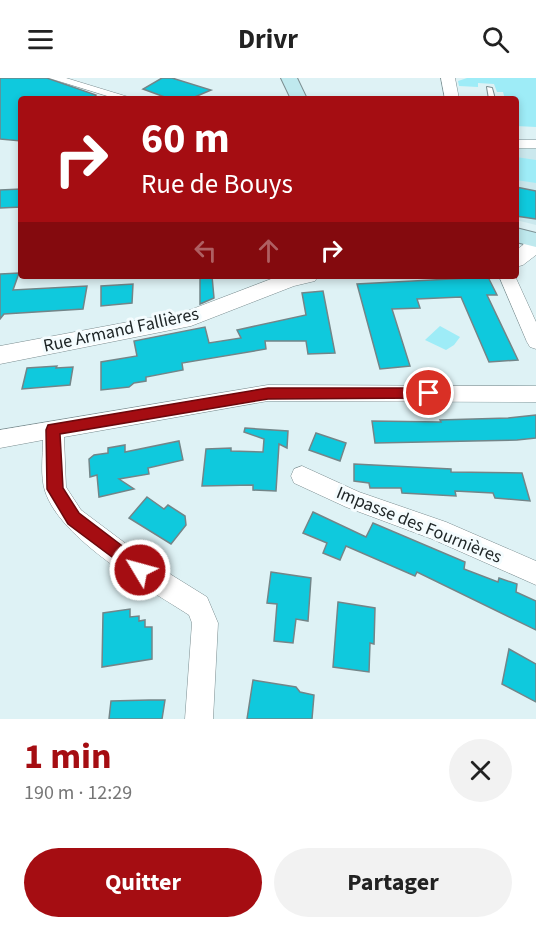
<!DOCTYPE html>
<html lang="fr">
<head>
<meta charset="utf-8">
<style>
	:root { --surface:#fff; --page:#f2f2f2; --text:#222; --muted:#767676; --accent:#a50d12 }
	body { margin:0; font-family:"Source Sans 3",sans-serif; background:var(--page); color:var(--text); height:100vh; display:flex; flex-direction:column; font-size:22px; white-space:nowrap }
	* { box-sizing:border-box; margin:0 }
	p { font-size:20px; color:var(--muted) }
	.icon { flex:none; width:33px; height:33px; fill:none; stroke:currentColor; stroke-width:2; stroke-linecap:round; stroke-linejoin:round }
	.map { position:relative; height:641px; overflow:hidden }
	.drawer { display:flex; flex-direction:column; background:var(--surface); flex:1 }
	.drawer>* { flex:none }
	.guide { position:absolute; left:18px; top:18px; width:501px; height:183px; border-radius:6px; box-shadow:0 3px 9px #0003; background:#a50d12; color:#fff; overflow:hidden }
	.pin { position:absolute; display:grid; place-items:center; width:51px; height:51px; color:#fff; margin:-26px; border:3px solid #fff; border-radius:50%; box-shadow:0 2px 6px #0007 }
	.me { position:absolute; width:66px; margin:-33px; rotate:307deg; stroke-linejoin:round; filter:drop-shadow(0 0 4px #0008) }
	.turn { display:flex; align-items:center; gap:21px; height:126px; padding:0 24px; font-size:27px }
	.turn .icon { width:78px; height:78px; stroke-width:2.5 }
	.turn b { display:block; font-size:42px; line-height:51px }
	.lanes { display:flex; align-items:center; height:57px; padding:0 24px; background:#0003; justify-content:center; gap:30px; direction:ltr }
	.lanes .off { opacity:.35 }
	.round { display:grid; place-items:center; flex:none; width:63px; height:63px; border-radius:32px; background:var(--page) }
	.summary { display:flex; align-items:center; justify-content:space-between; height:102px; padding:0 24px }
	h1 { font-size:36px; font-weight:700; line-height:45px; color:var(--accent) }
	.action { display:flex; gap:12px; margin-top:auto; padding:12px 24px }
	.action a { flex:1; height:69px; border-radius:36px; background:var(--accent); color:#fff; font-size:24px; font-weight:700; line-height:69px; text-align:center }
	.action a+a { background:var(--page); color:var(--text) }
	header { display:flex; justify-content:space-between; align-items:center; height:78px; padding:0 24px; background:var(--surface); font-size:27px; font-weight:700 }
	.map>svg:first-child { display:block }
	.built { fill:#cbe8ed }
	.green { fill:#9eecf7 }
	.building { fill:#0fc9dd; stroke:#738588; stroke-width:1.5 }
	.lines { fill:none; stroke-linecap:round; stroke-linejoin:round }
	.service-casing { stroke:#7b8d90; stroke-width:2 }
	.minor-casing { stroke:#7b8d90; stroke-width:1 }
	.tertiary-casing { stroke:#7b8d90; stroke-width:1 }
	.secondary-casing { stroke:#7b8d90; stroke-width:2 }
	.service { fill:#fff; fill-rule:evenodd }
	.minor { fill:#fff; fill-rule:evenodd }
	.tertiary { fill:#fff; fill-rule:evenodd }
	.secondary { fill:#bfe9ee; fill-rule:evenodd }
	.route { fill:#a50d12; stroke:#6b080c; stroke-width:1.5 }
	.labels { text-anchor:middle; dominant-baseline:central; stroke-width:6; stroke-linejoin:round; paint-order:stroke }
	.street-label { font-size:18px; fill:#202728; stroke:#f4fcfe }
</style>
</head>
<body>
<header><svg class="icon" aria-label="menu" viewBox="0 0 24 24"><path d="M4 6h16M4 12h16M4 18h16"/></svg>Drivr<svg class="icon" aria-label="search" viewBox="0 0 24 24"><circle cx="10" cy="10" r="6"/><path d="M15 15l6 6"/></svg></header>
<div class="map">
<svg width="536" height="641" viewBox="0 0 536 641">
	<rect width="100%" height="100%" fill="#def2f5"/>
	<polygon class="built" points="516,71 536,71 536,147 516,142"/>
	<g class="green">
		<polygon points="467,0 536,0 536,49 516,48 516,21 505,21 503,14 497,14 494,6 478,5 478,9 459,8 458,3"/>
		<polygon points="516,79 536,82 536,105 516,102"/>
		<polygon points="440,248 460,259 454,267 446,272 425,262"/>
	</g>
	<g class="building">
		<polygon points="0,0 47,0 96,17 93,21 21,21 21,63 0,61"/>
		<polygon points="162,0 172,0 211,12 190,21 170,21 143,11"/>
		<polygon points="516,109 536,113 536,141 516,138"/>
		<polygon points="21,111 21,129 0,130 0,112"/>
		<polygon points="19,195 13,212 87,208 83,231 4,236 0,241 0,196"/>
		<polygon points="200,198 212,198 214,220 200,226"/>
		<polygon points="488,199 497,217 487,217 518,282 489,284 461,219 417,221 420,230 392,231 410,288 380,291 357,206"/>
		<polygon points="133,206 132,225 101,228 101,208"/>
		<polygon points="323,213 335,275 308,276 306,263 265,263 266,271 182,285 183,292 146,299 146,303 134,305 129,309 101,312 101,284 137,278 134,263 205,249 209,265 241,260 237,252 306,237 302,215"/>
		<polygon points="57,288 56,290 73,289 70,307 22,311 27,290"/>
		<polygon points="536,337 536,360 517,362 375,365 372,343 441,344 440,342 508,340"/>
		<polygon points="245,350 288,353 287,370 279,366 276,413 253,412 253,407 202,408 206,371 231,370 231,373 263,374 264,361 244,354"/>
		<polygon points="316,355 346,365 340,383 309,372"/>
		<polygon points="179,363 183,382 148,390 149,396 119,401 134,411 99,419 97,397 90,399 89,381 94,377 108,375 108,370 125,367 125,374"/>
		<polygon points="354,386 451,391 451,394 522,395 530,423 495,420 493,415 455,413 456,418 402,415 401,410 370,410 369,405 354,403"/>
		<polygon points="147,419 164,431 168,427 185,438 186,447 171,466 129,440"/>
		<polygon points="313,434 366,459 373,445 465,484 464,491 498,504 499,500 517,506 516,514 536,523 536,552 417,494 415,498 346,468 340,482 323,475 327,465 303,455"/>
		<polygon points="271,494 311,500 308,543 296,541 293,565 274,563 277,526 267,525"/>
		<polygon points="338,524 375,530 374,566 370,565 369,594 333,589"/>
		<polygon points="130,531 130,539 139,538 139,543 145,542 145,549 152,549 152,581 102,589 103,535"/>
		<polygon points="509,571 536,586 536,624 502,606"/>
		<polygon points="253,602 296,609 300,614 314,617 312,641 247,641"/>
		<polygon points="149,622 165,622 162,641 109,641 111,623"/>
	</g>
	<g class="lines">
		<g class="service-casing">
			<polygon id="service" points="487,9 492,10 495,21 489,21"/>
		</g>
		<g class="minor-casing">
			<g id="minor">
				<polygon points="49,0 66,0 135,21 117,21"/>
				<rect x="516" y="62" width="20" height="8"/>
				<polygon points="499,198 515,198 536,244 536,271 530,269 527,264"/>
				<path d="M 268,307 L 536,308 L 536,324 L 268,323 L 64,359 L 66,409 L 81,432 L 149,483 L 207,519 L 218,545 L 213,641 L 185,641 L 192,545 L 189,537 C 147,510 60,461 45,413 C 40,398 43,377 43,362 L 0,370 L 0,352 Z"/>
				<polygon points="302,388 359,414 446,444 536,483 536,507 432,461 346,429 294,405 291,398 294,391"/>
			</g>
		</g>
		<g class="tertiary-casing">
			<g id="tertiary">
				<polygon points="441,0 455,0 459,21 445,21"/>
				<polygon points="536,156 536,177 523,187 516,189 516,172 523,167 527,158"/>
				<polygon points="279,198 318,198 315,203 294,208 191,248 0,286 0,268 187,233"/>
			</g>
		</g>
		<g class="secondary-casing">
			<g id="secondary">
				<polygon points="281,0 297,0 307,21 291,21"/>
				<polygon points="516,150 536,155 536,169 516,164"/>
			</g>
		</g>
		<use href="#service" class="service"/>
		<use href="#minor" class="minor"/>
		<use href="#tertiary" class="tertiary"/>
		<use href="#secondary" class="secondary"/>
	</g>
	<polygon class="route" points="268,310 429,310 436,315 429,320 268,321 60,356 63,410 79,435 146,486 149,492 146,498 140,500 68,446 47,411 46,352 48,347"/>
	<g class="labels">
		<g class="street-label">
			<text transform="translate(121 252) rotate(-12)">Rue Armand Fallières</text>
			<text transform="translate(419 447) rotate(22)">Impasse des Fournières</text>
		</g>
	</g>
</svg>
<div class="pin" style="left:429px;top:315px;background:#d93025"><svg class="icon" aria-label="arrive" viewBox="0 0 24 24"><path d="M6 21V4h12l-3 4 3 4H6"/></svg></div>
<svg class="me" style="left:140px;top:492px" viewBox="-20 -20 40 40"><circle r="17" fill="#a50d12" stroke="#fff" stroke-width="3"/><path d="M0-11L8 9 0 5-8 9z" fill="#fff"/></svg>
<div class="guide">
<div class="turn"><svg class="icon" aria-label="right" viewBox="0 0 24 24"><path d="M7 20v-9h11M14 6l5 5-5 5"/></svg><div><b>60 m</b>Rue de Bouys</div></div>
<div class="lanes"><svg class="icon off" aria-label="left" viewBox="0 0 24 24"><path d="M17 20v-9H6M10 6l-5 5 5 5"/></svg><svg class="icon off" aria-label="ahead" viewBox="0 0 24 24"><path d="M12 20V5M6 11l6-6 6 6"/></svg><svg class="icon" aria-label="right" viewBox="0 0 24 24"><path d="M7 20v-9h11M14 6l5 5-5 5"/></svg></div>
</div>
</div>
<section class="drawer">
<div class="summary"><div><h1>1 min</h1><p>190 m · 12:29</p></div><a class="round"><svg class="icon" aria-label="close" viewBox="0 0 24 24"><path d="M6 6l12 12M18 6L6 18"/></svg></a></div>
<div class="action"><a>Quitter</a><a>Partager</a></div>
</section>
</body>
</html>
